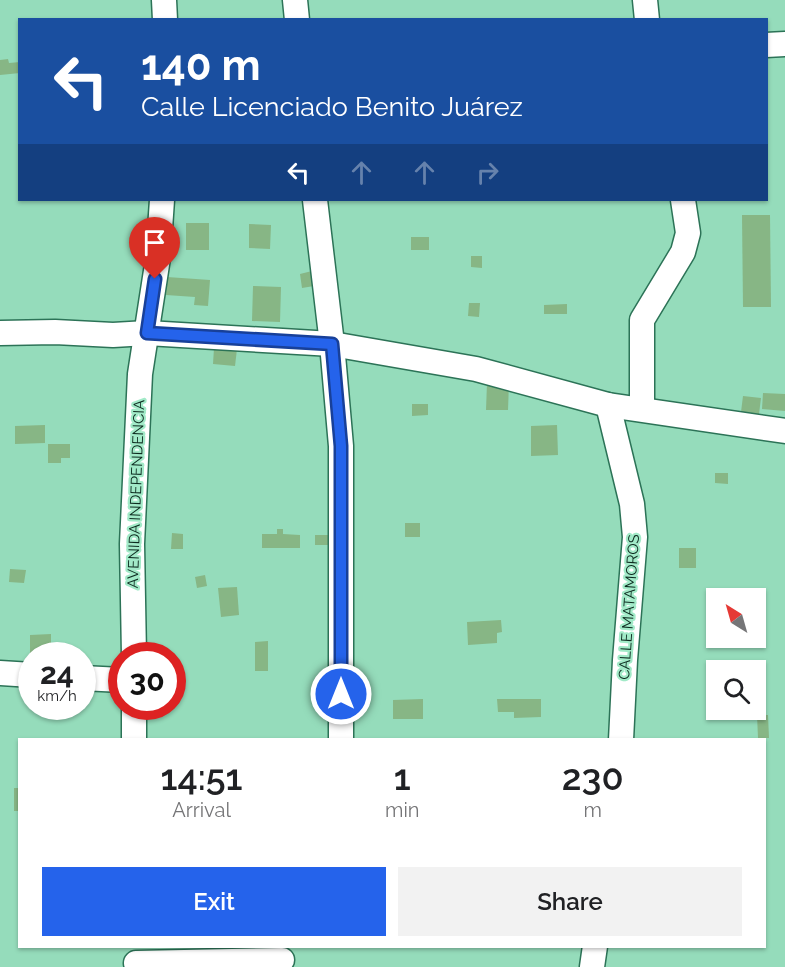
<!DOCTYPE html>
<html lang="en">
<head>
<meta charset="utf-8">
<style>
	:root { --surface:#fff; --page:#f2f2f2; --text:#202124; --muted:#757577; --accent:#2563eb }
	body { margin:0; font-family:Raleway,sans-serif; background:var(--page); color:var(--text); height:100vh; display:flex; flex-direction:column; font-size:22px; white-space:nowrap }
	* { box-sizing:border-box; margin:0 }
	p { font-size:20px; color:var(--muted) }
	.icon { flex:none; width:33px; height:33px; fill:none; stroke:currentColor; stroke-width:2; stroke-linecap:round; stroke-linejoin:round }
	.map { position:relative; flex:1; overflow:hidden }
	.sheet { position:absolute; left:18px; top:738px; width:748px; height:210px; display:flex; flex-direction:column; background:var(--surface); border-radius:0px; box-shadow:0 2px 4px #0004 }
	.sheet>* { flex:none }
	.banner { position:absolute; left:18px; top:18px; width:750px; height:183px; border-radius:0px; box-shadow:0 2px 4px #0004; background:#1a4fa0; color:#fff; overflow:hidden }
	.needle { width:39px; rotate:323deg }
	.tools { position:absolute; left:706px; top:588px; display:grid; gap:12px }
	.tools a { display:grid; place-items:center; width:60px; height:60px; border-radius:0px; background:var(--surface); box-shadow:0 2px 4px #0004; font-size:30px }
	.speed { position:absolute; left:18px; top:642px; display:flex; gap:12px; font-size:30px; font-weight:700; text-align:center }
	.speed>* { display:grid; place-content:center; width:78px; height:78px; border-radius:50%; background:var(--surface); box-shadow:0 2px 4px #0004; line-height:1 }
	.speed small { font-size:15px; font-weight:400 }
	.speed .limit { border:9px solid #d22; background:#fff; color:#111 }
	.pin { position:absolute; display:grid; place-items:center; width:51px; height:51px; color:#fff; margin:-62px -26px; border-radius:50% 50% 50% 0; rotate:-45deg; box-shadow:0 0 6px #0007 }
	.pin .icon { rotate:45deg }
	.me { position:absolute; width:66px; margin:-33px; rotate:0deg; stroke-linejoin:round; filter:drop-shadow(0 0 4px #0008) }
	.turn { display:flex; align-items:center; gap:21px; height:126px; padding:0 24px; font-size:27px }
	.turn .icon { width:78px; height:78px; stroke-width:2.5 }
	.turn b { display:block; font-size:42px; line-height:51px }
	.lanes { display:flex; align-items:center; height:57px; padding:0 24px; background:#0003; justify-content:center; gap:30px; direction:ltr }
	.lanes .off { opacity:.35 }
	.eta { display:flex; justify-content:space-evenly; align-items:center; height:102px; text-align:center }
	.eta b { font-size:36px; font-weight:600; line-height:42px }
	.button { display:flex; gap:12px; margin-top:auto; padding:12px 24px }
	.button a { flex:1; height:69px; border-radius:0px; background:var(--accent); color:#fff; font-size:24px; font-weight:600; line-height:69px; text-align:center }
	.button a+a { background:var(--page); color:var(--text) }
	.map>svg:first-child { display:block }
	.building { fill:#87b685 }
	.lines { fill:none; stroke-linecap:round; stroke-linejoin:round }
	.minor-casing { stroke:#2c7357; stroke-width:27 }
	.minor { stroke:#fff; stroke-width:24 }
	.route-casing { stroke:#184099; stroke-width:15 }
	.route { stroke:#2563eb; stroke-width:10 }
	.labels { text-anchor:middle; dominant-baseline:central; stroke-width:4.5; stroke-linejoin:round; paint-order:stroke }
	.street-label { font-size:15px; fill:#0d2b1f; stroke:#a2eac8 }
</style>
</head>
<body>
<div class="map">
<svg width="785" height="967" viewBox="0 0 785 967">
	<rect width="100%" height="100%" fill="#95dcbb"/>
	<g class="building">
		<polygon points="8,59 9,63 20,62 20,73 0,75 0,60"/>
		<polygon points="742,215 770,215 771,307 743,307"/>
		<rect x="186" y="223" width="23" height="27"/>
		<polygon points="249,224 271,225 270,249 249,248"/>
		<rect x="411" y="237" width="18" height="13"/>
		<polygon points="471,256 482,256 482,268 471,267"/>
		<polygon points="312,271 314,286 302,288 300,274"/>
		<polygon points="167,277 210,280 208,306 194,305 195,297 166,295"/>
		<polygon points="253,286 281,287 280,322 252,321"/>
		<polygon points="469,303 480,303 479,317 468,316"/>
		<polygon points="567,304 567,314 544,314 544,305"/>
		<polygon points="214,348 237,349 235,366 213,364"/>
		<polygon points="487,383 509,383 508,410 486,410"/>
		<polygon points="763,393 785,394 785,411 762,409"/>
		<polygon points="743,396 761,398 759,414 741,412"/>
		<polygon points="412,404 428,404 428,415 412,416"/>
		<polygon points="45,425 45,443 15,444 15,426"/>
		<polygon points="557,425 558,455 531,456 531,426"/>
		<polygon points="48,444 70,444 70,458 61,458 61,463 48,463"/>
		<polygon points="715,473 728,473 728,484 715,483"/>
		<rect x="405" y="523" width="15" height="14"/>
		<polygon points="277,529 283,529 283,534 300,535 300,548 262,548 262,534 277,534"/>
		<polygon points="172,533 183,534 183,549 171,549"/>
		<rect x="315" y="535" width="14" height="10"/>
		<rect x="679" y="548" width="17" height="20"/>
		<polygon points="10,569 26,570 24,583 9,582"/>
		<polygon points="205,575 207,586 197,588 195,577"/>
		<polygon points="237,587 239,615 221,617 218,588"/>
		<polygon points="501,620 502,632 497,633 497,643 468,645 467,622"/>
		<polygon points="51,634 51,656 30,656 30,635"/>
		<polygon points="268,641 268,671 255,671 255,642"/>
		<polygon points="423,699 423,719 393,719 393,700"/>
		<polygon points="497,699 541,699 541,717 514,718 514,712 498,712"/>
		<polygon points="757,715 768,715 769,738 758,738"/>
		<rect x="14" y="788" width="6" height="23"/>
	</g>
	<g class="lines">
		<g class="minor-casing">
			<g id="minor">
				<polyline points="164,0 165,20"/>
				<polyline points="295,0 297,20"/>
				<polyline points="645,0 647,20"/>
				<polyline points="766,45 785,44"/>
				<polyline points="315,200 332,344 341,446 341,740"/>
				<polyline points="0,333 55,332 113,335 147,333 332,344 476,369 608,405 785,431"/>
				<polyline points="608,405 632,504 635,537 625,660 621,740"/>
				<polyline points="642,409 642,320 683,252 688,233 683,200"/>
				<polyline points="134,656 132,544 140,374 158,258 162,200"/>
				<polyline points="0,673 32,675"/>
				<polyline points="82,678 122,680"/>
				<polyline points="134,706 134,740"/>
				<polyline points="136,963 282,960"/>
				<polyline points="592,967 595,946"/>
			</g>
		</g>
		<use href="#minor" class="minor"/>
	</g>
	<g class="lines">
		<g class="route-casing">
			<polyline id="route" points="155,279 147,333 332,344 341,446 341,694"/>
		</g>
		<use href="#route" class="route"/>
	</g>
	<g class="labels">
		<g class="street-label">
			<text transform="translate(136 494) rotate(-88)">AVENIDA INDEPENDENCIA</text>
			<text transform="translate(629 607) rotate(-86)">CALLE MATAMOROS</text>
		</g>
	</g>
</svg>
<div class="tools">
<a><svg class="needle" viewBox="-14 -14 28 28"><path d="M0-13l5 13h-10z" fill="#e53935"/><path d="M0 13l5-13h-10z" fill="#757577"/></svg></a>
<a><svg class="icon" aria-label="search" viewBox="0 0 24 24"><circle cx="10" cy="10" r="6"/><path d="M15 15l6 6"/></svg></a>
</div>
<div class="speed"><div>24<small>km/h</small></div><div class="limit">30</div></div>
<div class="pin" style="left:155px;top:279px;background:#d93025"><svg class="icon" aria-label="arrive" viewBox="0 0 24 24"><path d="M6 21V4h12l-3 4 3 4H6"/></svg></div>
<svg class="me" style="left:341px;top:694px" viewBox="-20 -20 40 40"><circle r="17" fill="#2563eb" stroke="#fff" stroke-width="3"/><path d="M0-11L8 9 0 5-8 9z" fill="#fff"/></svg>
<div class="banner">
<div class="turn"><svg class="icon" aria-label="left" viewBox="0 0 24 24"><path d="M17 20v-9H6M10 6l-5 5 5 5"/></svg><div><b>140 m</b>Calle Licenciado Benito Juárez</div></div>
<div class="lanes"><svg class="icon" aria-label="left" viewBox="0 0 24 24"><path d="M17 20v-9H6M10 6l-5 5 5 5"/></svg><svg class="icon off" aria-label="ahead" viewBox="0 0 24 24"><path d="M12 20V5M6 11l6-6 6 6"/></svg><svg class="icon off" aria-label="ahead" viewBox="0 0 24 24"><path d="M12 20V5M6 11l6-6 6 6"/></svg><svg class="icon off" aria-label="right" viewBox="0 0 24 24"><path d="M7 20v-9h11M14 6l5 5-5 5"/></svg></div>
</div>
<section class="sheet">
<div class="eta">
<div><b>14:51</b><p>Arrival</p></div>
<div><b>1</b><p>min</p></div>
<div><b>230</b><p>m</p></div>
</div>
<div class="button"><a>Exit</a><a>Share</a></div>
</section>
</div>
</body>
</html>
